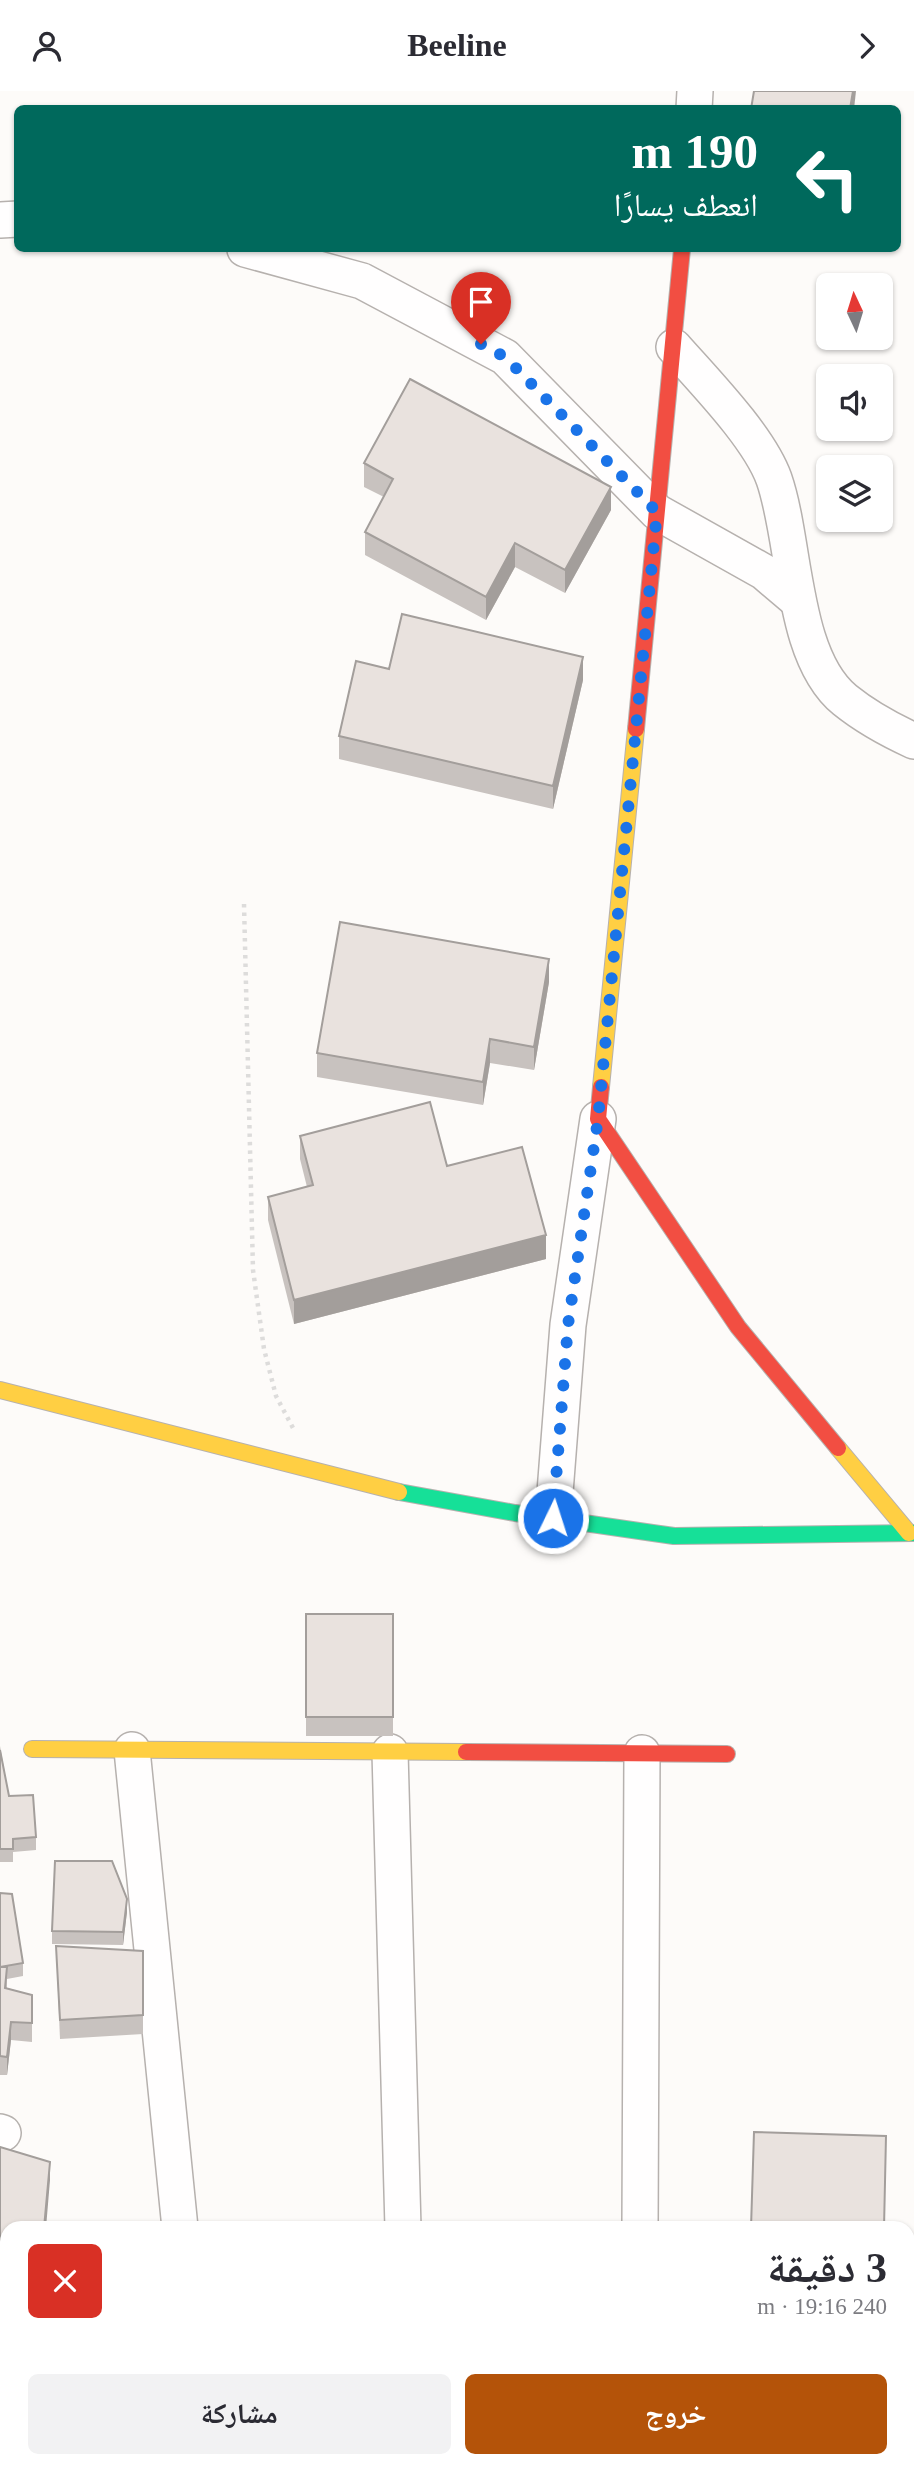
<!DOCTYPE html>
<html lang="ar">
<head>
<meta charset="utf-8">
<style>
	:root { --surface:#fff; --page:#f2f2f3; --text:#2b2b33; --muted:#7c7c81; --accent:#b45309 }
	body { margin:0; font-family:"Times New Roman","Noto Naskh Arabic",serif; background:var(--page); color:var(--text); direction:rtl; height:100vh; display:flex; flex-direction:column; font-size:26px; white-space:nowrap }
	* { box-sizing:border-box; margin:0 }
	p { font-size:23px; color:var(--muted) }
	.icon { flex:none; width:38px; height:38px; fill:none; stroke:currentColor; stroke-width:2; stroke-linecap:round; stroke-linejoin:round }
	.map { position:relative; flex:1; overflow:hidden; direction:ltr }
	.sheet { position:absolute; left:0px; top:2130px; width:915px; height:247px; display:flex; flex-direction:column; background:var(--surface); border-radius:21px 21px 0 0; box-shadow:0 2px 5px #0004; direction:rtl }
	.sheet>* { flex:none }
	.top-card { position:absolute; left:14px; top:14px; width:887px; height:147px; border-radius:10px; box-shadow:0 2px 5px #0004; direction:rtl; background:#00695c; color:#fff; overflow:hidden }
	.needle { width:46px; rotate:356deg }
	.controls { position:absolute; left:816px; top:182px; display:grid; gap:14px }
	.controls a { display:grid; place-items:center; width:77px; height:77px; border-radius:10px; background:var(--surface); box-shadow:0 2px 5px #0004; font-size:35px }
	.pin { position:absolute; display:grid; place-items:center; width:60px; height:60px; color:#fff; margin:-72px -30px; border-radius:50% 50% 50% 0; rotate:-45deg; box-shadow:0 0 7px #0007 }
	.pin .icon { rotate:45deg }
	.me { position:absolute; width:77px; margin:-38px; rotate:4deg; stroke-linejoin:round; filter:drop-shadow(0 0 5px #0008) }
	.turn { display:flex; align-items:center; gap:24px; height:147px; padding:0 28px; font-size:32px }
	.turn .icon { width:91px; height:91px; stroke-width:2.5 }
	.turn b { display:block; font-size:49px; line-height:60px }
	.round { display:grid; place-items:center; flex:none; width:74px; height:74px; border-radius:10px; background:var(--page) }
	.head { display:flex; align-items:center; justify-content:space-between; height:119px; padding:0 28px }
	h1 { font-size:42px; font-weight:700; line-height:52px }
	.action { display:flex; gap:14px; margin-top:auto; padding:14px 28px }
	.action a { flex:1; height:80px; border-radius:10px; background:var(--accent); color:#fff; font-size:28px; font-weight:700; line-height:80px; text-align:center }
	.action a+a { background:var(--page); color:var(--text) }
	header { display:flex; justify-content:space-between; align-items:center; height:91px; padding:0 28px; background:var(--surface); font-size:32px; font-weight:700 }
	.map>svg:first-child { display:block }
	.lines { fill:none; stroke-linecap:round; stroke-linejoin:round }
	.street-casing { stroke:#b6b1ae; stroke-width:38 }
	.fast-casing { stroke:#b6b1ae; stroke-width:18 }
	.slow-casing { stroke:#b6b1ae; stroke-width:18 }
	.jam-casing { stroke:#b6b1ae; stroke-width:18 }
	.path { stroke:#dddcdb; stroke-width:4.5; stroke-dasharray:3.5 5; stroke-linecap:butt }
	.street { stroke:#fffefe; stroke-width:35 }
	.fast { stroke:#16e098; stroke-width:16 }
	.slow { stroke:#ffcf43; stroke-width:16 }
	.jam { stroke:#f24e42; stroke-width:16 }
	.wall { fill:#c8c2bf }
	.shaded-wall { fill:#a39e9b }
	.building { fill:#e9e2de; stroke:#a39e9b; stroke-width:2 }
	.route { stroke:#1a73e8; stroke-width:12; stroke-dasharray:0 21.6 }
</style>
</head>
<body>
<header><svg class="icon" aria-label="forward" viewBox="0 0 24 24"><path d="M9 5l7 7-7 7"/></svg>Beeline<svg class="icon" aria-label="person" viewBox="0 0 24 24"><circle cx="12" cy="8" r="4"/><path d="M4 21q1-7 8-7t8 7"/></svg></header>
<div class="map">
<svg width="914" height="2375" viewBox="0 0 914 2375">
	<rect width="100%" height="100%" fill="#fdfbf9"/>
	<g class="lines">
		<g class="street-casing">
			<g id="street">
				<polyline points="694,18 695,0"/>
				<polyline points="0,129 18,128"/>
				<polyline points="245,158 362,190 505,266 657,421 764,481 797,509"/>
				<path d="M 674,256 C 704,290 759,346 774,388 C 796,451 791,565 845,609 C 866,626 890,639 914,650"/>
				<polyline points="553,1427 568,1234 598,1028"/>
				<polyline points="132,1659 180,2137"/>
				<polyline points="390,1661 403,2137"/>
				<polyline points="0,2041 3,2042"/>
				<polyline points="640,2137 642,1662"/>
				<polyline points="112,2375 113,2370"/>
				<polyline points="638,2375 638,2370"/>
			</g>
		</g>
		<g class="fast-casing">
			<polyline id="fast" points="399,1401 515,1422 674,1445 914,1442"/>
		</g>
		<g class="slow-casing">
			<g id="slow">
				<polyline points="601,996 636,638"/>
				<polyline points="0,1299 399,1401"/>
				<polyline points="838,1357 909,1442"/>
				<polyline points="32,1658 466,1661"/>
			</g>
		</g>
		<g class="jam-casing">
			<g id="jam">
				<polyline points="636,638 682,158"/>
				<polyline points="601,996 598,1028 738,1236 838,1357"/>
				<polyline points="466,1661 727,1663"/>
			</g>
		</g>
		<polyline class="path" points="244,813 253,1179 264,1258 276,1305 293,1337"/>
		<use href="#street" class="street"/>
		<use href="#fast" class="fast"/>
		<use href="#slow" class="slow"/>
		<use href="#jam" class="jam"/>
	</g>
	<g class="wall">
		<polygon points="364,372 611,419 565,502 515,476 486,529 365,464 365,441 384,406 364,396"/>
		<polygon points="389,578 583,589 553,718 339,668 339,645"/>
		<polygon points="549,891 534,979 490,972 483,1014 317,986 317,962"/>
		<polygon points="300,1045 447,1075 546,1168 294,1233 268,1129 268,1106 307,1096 300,1068"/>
		<rect x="306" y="1523" width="87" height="122"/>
		<polygon points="0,1655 9,1705 36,1746 36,1759 13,1761 13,1771 0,1771"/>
		<polygon points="0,1802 23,1872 23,1885 7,1888 7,1897 32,1904 32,1951 11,1949 7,1984 0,1984"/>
		<polygon points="127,1821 123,1854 52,1853 52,1840"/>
		<polygon points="56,1855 143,1860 143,1943 60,1948"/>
		<polygon points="0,2056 50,2089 7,2137 7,2190 0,2187"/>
	</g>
	<g class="shaded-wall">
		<polygon points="853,0 856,0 854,18 850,18"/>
		<polygon points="611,396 611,419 565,502 565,479"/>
		<polygon points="515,452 515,476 486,529 486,506"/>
		<polygon points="583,566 583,589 553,718 553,695"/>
		<polygon points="549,868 549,891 534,979 534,956"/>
		<polygon points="490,948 490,972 483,1014 483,991"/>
		<polygon points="546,1144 546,1168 294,1233 294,1209"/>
		<polygon points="127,1808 127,1821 123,1854 123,1841"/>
		<polygon points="11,1931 11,1949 7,1984 7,1966"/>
		<polygon points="50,2071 50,2089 46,2137 44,2137"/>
	</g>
	<g class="building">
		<polygon points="754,0 853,0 850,18 751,18"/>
		<polygon points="410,288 611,396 565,479 515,452 486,506 365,441 393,388 364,372"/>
		<polygon points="402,523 583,566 553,695 339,645 356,570 389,578"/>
		<polygon points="340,831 549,868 534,956 490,948 483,991 317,962"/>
		<polygon points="430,1011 447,1075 522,1056 546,1144 294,1209 268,1106 313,1094 300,1045"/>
		<rect x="306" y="1523" width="87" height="103"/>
		<polygon points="0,1659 9,1705 33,1704 36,1746 13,1748 13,1758 0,1758"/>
		<polygon points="55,1770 112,1770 127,1808 123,1841 52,1840"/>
		<polygon points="0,1802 12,1803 23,1872 0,1876"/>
		<polygon points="56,1855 143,1860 143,1924 60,1929"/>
		<polygon points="0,1876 7,1876 5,1897 32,1904 32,1932 11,1931 7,1966 0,1965"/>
		<polygon points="754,2041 886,2045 884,2137 751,2137"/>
		<polygon points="0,2056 50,2071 44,2137 7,2137 7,2172 0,2168"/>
		<rect x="182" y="2370" width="68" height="5"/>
		<rect x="261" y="2370" width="81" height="5"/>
		<rect x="349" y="2370" width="88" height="5"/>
		<polygon points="15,2372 30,2375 15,2375"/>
	</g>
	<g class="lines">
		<polyline class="route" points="481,253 505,266 657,421 598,1028 568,1234 553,1427"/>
	</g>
</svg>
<div class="controls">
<a><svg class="needle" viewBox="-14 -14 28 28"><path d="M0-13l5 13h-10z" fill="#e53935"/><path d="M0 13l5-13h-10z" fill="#7c7c81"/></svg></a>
<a><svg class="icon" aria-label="sound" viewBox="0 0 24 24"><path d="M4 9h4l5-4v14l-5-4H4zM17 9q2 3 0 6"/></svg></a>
<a><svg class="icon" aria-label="layers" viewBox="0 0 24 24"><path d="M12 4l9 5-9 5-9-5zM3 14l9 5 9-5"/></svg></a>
</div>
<div class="pin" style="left:481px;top:253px;background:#d93025"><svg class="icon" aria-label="arrive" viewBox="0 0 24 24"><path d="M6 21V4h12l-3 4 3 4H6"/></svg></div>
<svg class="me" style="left:553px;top:1427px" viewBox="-20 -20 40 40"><circle r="17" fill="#1a73e8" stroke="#fff" stroke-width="3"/><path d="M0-11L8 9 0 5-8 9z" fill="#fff"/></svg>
<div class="top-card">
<div class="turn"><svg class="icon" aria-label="left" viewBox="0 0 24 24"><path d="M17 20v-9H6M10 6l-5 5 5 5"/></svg><div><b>190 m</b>انعطف يسارًا</div></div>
</div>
<section class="sheet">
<div class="head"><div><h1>3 دقيقة</h1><p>240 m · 19:16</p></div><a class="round" style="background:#d93025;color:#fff"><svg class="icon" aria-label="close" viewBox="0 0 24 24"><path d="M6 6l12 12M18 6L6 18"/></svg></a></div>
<div class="action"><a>خروج</a><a>مشاركة</a></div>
</section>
</div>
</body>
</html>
